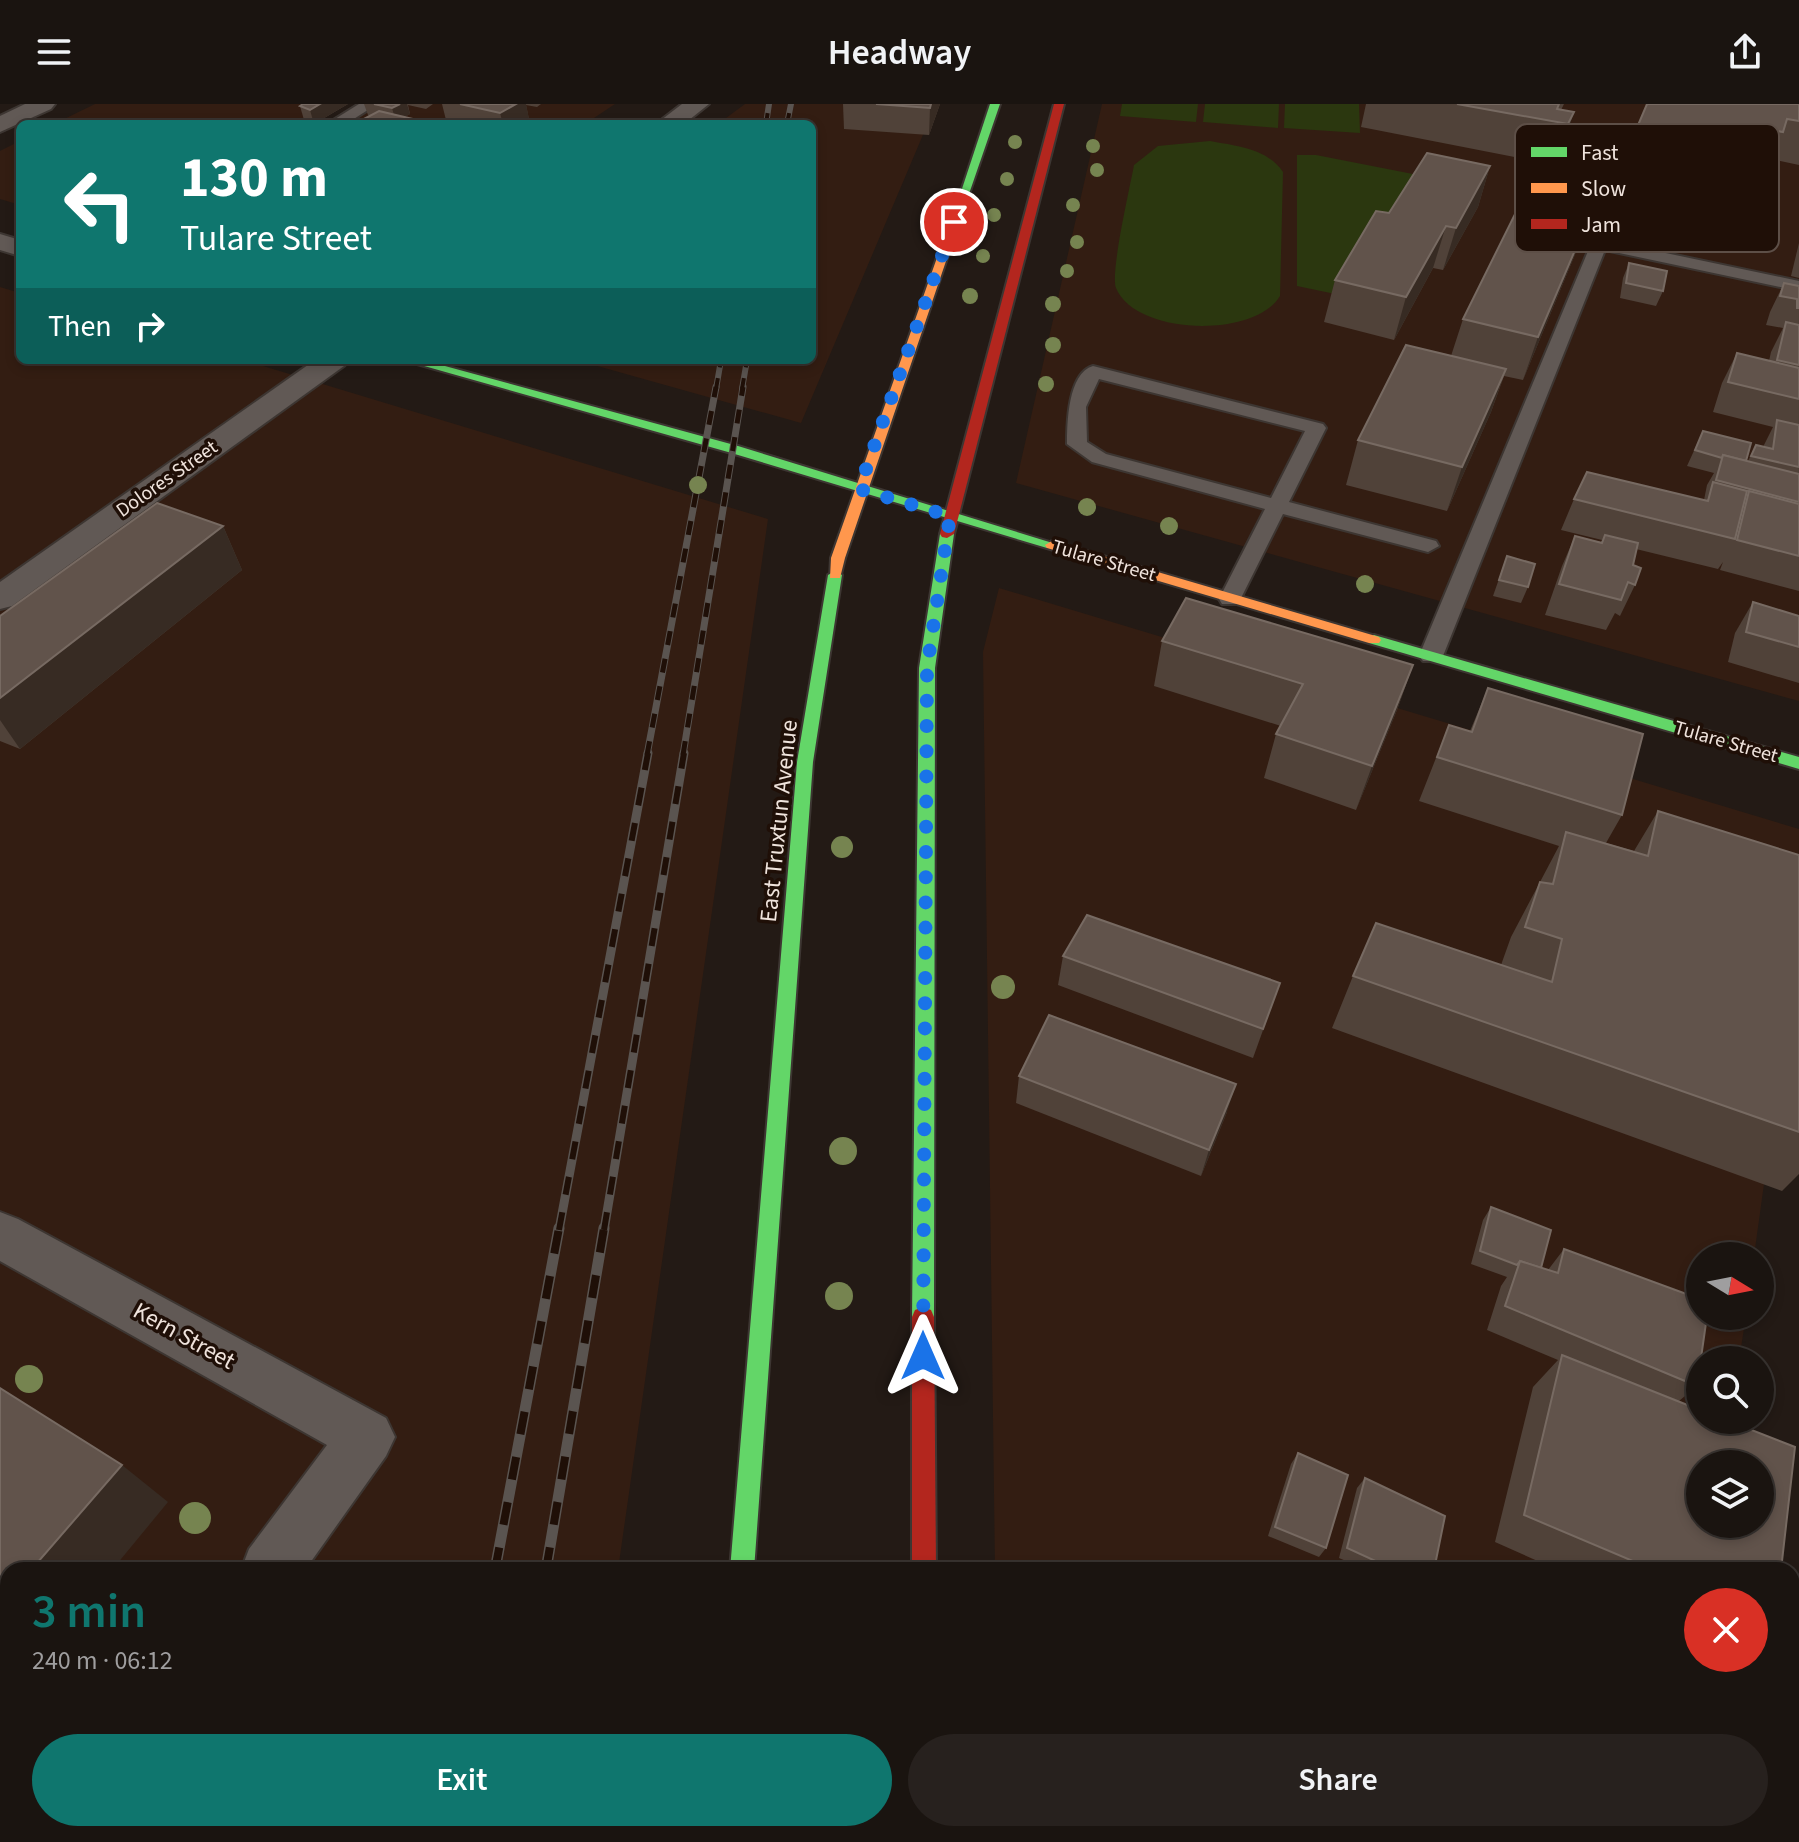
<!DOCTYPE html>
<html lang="en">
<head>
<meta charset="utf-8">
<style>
	:root { --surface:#1a1410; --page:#27211e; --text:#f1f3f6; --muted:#9f9e9f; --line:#383330; --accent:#0f766e }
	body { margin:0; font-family:"Source Sans 3",sans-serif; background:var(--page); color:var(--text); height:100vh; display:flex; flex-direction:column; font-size:30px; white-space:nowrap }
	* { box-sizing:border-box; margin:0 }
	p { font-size:26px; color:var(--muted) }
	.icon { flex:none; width:44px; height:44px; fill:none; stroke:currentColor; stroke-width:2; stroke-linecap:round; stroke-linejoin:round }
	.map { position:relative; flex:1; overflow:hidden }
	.panel { position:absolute; left:0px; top:1458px; width:1800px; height:280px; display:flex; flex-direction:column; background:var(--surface); border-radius:24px 24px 0 0; box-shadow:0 4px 12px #0003,0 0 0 2px var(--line) }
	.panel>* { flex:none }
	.guide { position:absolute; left:16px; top:16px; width:800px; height:244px; border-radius:12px; box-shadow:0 4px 12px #0003,0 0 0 2px var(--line); background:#0f766e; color:#fff; overflow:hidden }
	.needle { width:52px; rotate:100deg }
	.controls { position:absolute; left:1686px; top:1138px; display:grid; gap:16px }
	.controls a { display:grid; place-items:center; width:88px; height:88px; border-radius:50%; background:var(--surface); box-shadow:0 4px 12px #0003,0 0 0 2px var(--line); font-size:40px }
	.pin { position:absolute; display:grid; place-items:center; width:68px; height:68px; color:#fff; margin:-34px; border:4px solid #fff; border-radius:50%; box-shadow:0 2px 8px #0007 }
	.me { position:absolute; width:88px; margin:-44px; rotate:0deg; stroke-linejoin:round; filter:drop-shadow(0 0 6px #0008) }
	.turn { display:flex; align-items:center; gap:28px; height:168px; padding:0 32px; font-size:36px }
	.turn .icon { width:104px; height:104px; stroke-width:2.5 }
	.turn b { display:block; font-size:56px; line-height:68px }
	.then { display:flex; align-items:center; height:76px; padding:0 32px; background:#0003; gap:16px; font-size:30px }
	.round { display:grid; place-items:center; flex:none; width:84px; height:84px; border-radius:42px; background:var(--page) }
	.overview { display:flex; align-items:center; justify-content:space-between; height:136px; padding:0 32px }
	h1 { font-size:48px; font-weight:600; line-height:60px; color:var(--accent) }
	.button { display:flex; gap:16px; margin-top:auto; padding:16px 32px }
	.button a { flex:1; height:92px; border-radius:48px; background:var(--accent); color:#fff; font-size:32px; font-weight:600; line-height:92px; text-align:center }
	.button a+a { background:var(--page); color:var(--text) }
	header { display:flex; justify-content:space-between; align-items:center; height:104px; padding:0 32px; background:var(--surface); font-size:36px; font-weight:600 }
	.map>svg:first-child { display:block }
	.built { fill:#331d12 }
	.green { fill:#2b370f }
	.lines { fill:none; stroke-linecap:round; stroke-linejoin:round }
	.lane-casing { stroke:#3d3632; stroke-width:4 }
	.street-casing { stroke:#3d3632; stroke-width:4 }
	.fast-casing { stroke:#3d3632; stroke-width:4 }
	.slow-casing { stroke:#3d3632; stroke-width:4 }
	.jam-casing { stroke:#3d3632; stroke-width:4 }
	.lane { fill:#615955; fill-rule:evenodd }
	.street { fill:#615955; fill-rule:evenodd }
	.fast { fill:#63d668; fill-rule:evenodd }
	.slow { fill:#ff974d; fill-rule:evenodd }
	.jam { fill:#b3261e; fill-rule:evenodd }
	.rail-far3-casing { stroke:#5a5450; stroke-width:6 }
	.rail-far2-casing { stroke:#5a5450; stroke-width:7 }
	.rail-far1-casing { stroke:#5a5450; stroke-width:9 }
	.rail-casing { stroke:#5a5450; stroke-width:11 }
	.rail-far3 { stroke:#1f0f07; stroke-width:4; stroke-dasharray:11; stroke-linecap:butt }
	.rail-far2 { stroke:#1f0f07; stroke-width:5; stroke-dasharray:14; stroke-linecap:butt }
	.rail-far1 { stroke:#1f0f07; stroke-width:6; stroke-dasharray:18; stroke-linecap:butt }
	.rail { stroke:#1f0f07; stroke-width:8; stroke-dasharray:23; stroke-linecap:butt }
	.tree { fill:#768450 }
	.wall { fill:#504239 }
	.shaded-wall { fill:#372b23 }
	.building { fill:#61534b; stroke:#776a62; stroke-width:2; fill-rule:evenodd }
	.route { stroke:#1a73e8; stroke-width:14; stroke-dasharray:0 25.2 }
	.labels { text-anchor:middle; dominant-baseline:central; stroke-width:7; stroke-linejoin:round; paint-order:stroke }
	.far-street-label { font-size:20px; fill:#efe3dc; stroke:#1f0f07 }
	.street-label { font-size:24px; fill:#efe3dc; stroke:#1f0f07 }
	.key { fill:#1f0f07; stroke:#5d4f47; stroke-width:2 }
	.key-label { font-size:22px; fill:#efe3dc }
</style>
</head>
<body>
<header><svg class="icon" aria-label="menu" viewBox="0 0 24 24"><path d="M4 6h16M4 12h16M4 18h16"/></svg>Headway<svg class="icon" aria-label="share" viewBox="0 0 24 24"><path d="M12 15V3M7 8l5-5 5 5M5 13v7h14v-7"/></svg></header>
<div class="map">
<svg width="1799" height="1738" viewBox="0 0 1799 1738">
	<rect width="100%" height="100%" fill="#231a15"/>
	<g class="built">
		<polygon points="95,0 338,0 303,20 54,20"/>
		<polygon points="371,0 615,0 585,20 336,20"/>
		<polygon points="745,0 936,0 801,319 576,256 812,256 812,20 718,20"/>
		<polygon points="1102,0 1799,0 1799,597 1016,379"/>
		<polygon points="20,37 20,101 0,95 0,47"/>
		<polygon points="0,183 20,189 20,256 243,256 768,415 618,1466 8,1466 8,1730 580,1730 579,1738 0,1738"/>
		<polygon points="999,484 1799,725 1799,828 1754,1152 1700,1152 1700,1212 1746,1212 1739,1256 1700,1256 1700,1316 1731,1316 1725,1360 1700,1360 1700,1420 1710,1466 995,1466 983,548"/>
		<polygon points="1458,1730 1673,1730 1672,1738 1474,1738"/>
	</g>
	<g class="green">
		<polygon points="1122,0 1198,0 1196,18 1120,12"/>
		<polygon points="1205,0 1279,0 1278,24 1203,18"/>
		<polygon points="1285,0 1359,0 1360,29 1284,24"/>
		<path d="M 1210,37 C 1236,42 1267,44 1283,68 L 1280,192 C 1254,235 1135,231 1116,184 C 1110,169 1130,83 1134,61 L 1158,42 Z"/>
		<polygon points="1297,51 1316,51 1464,80 1340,191 1297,182"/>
	</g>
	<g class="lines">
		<g class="lane-casing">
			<g id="lane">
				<polygon points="359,0 377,0 346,20 327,20"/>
				<polygon points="1599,135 1799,177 1799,187 1605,146 1443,552 1439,557 1423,557 1419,552 1591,140"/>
				<path d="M 1093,262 L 1323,320 L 1326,324 L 1289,398 L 1436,437 L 1439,442 L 1428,448 L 1283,410 L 1238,500 L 1222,500 L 1219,495 L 1265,405 L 1092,358 L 1067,340 C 1067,319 1068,269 1093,262 ZM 1099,275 L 1305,327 L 1271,394 L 1106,350 L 1087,338 L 1086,303 Z"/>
			</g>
		</g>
		<g class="street-casing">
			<g id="street">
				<polygon points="25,0 55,0 51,5 0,28 0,12"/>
				<polygon points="682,0 709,0 684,20 656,20"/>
				<polygon points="0,130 20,136 20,152 0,146"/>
				<polygon points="315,256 349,256 344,262 12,502 0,505 0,478"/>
				<polygon points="0,1108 18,1115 386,1314 395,1333 386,1352 305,1466 241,1466 249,1445 327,1341 0,1157"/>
				<polygon points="42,1730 109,1730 106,1738 39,1738"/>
				<polygon points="1042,1730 1120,1730 1123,1738 1045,1738"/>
			</g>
		</g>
		<g class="fast-casing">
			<g id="fast">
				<polygon points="990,0 1000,0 960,116 951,118"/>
				<polygon points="403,256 423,256 738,342 1059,441 1057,444 1047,444 728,348"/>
				<polygon points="947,426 954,430 935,564 934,1213 931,1220 923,1223 915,1220 912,1213 919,564 940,430"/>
				<polygon points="835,467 842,471 813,658 754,1466 730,1466 797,658 828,471"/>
				<polygon points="1374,531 1799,653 1799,665 1369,539 1369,533"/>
				<polygon points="706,1730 732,1730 731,1738 705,1738"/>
			</g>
		</g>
		<g class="slow-casing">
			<g id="slow">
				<polygon points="951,114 960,116 845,454 840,474 830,474 831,454"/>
				<polygon points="1052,437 1379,533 1381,536 1379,539 1369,539 1047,444 1045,441"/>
				<rect x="911" y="1730" width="26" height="8"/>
			</g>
		</g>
		<g class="jam-casing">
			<g id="jam">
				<polygon points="1054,0 1064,0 954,430 947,434 942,433 940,430"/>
				<polygon points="923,1203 931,1206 934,1213 936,1466 912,1466 912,1213 915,1206"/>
			</g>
		</g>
		<use href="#lane" class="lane"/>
		<use href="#street" class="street"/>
		<use href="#fast" class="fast"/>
		<use href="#slow" class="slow"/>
		<use href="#jam" class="jam"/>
		<g class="rail-far3-casing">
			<g id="rail-far3">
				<polyline points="766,20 769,0"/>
				<polyline points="787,20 791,0"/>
				<polyline points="716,285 721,256"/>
				<polyline points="742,285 747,256"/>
			</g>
		</g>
		<g class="rail-far2-casing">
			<g id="rail-far2">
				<polyline points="647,651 716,283"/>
				<polyline points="683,651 743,283"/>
			</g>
		</g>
		<g class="rail-far1-casing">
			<g id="rail-far1">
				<polyline points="559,1126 648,649"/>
				<polyline points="604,1126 684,649"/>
			</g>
		</g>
		<g class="rail-casing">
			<g id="rail">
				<polyline points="495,1466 559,1124"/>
				<polyline points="546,1466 604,1124"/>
				<polyline points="444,1738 446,1730"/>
				<polyline points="500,1738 501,1730"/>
			</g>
		</g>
		<use href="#rail-far3" class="rail-far3"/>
		<use href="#rail-far2" class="rail-far2"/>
		<use href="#rail-far1" class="rail-far1"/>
		<use href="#rail" class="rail"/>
	</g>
	<g class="tree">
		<circle cx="1015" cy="38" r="7"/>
		<circle cx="1093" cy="42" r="7"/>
		<circle cx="1097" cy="66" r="7"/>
		<circle cx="1007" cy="75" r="7"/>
		<circle cx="1073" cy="101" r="7"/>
		<circle cx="994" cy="111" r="7"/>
		<circle cx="1077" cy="138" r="7"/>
		<circle cx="983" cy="152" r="7"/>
		<circle cx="1067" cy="167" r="7"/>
		<circle cx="970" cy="192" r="8"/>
		<circle cx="1053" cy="200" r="8"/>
		<circle cx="1053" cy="241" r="8"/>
		<circle cx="1046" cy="280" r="8"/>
		<circle cx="698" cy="381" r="9"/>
		<circle cx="1087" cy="403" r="9"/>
		<circle cx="1169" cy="422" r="9"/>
		<circle cx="1365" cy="480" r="9"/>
		<circle cx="842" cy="743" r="11"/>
		<circle cx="1003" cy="883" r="12"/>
		<circle cx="843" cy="1047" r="14"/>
		<circle cx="839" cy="1192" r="14"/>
		<circle cx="29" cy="1275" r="14"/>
		<circle cx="195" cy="1414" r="16"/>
	</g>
	<g class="wall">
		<polygon points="348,0 314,20 304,16 300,2"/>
		<polygon points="364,0 433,0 426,5 408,1 410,10 404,13 417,16 418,20 363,20 362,16 370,12 368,11"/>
		<polygon points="442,0 541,0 537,3 526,1 530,20 447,20"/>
		<polygon points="843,0 940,0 929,31 844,25"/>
		<polygon points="1366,0 1564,0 1561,6 1574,8 1562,43 1625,55 1633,33 1799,0 1799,61 1771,55 1765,69 1747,65 1733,96 1715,93 1710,107 1692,149 1584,127 1574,153 1523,276 1504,272 1491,308 1447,407 1346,381 1358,336 1451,252 1463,215 1528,99 1536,75 1545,59 1361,23"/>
		<polygon points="1490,62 1478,103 1443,166 1433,164 1394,236 1324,218 1335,176 1389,109"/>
		<polygon points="1799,139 1799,174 1791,172"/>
		<polygon points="1629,159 1663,187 1656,202 1620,194 1623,174"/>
		<polygon points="1784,179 1799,182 1799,487 1720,466 1723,458 1718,465 1636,445 1633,461 1635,481 1620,512 1615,509 1606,526 1545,511 1562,462 1575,432 1601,438 1602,436 1561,426 1574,395 1704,396 1707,381 1714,369 1687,362 1703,327 1746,357 1748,357 1756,341 1763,343 1773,323 1713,308 1722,279 1737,249 1769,257 1771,248 1783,224 1766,221 1770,208"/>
		<polygon points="223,422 242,466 20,645 0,637 0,512"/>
		<polygon points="1507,452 1528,483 1521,499 1493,492"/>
		<polygon points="1753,498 1799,512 1799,579 1728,558 1735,529"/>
		<polygon points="1162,537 1413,561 1397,606 1356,706 1264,674 1276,630 1281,622 1154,582"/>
		<polygon points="1488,584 1622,711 1606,739 1634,747 1658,707 1799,751 1799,1070 1782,1087 1332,924 1353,872 1501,861 1511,833 1559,742 1419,697 1449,621 1470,627"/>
		<polygon points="1063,852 1280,879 1253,954 1058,881"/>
		<polygon points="1019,972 1227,1008 1201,1072 1016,999"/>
		<polygon points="1491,1103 1541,1164 1548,1166 1564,1145 1697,1282 1679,1297 1781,1466 1558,1466 1495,1438 1533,1283 1558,1256 1487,1226 1501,1182 1507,1173 1471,1160 1483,1116"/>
		<polygon points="1298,1349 1326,1444 1319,1453 1268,1432 1291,1360"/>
		<polygon points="1365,1374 1434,1466 1367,1466 1339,1454 1357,1384"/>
	</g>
	<g class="shaded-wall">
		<polygon points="320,0 348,0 314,20 310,6"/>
		<polygon points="400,0 407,0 410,10 396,18 392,4"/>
		<polygon points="516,0 526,0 530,20 503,20 500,9"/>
		<polygon points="931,0 940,0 929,31 930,4"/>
		<polygon points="1574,8 1560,48 1554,60 1568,20"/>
		<polygon points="1490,62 1478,103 1443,166 1456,124"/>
		<polygon points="1590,111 1574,153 1523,276 1538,233"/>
		<polygon points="1446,122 1433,164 1394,236 1406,193"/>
		<polygon points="1506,265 1491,308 1447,407 1462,363"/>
		<polygon points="223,422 242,466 20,645 0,616 0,594"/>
		<polygon points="1413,561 1397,606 1356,706 1372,662"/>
		<polygon points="1236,980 1227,1008 1201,1072 1209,1046"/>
		<polygon points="122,1361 168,1398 112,1466 31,1466"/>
		<polygon points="8,1493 8,1591 0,1600 0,1502"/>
	</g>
	<g class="building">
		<polygon points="303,0 320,0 310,6 300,2"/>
		<polygon points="374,0 400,0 392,4"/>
		<polygon points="460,0 516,0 500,9"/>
		<polygon points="876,0 931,0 930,4"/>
		<polygon points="1457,0 1559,0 1557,5 1574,8 1568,20"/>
		<polygon points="1647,0 1799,0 1799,17 1787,15 1783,28 1760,24 1751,55 1633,33"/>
		<polygon points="379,7 417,16 411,20 379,20 362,16"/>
		<polygon points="52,15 74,20 41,20"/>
		<polygon points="1427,49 1490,62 1456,124 1446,122 1406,193 1335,176 1376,107 1389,109"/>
		<polygon points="1521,98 1590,111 1538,233 1463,215"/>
		<polygon points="1629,159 1667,167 1663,187 1626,179"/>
		<polygon points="1784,179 1799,182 1799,204 1797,204 1797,195 1780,192"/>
		<polygon points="1786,218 1799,221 1799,261 1777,256"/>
		<polygon points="1406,241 1506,265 1462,363 1358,336"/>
		<polygon points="1737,249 1799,264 1799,295 1728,278"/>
		<polygon points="1777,316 1799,321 1799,363 1751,352 1756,341 1773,345"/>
		<polygon points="1703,327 1751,339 1746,357 1723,351 1722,354 1695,346"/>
		<polygon points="1723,351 1799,370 1799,398 1716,376"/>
		<polygon points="1587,368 1708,397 1713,378 1747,387 1735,435 1574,395"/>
		<polygon points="1749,387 1799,400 1799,452 1737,436"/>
		<polygon points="157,399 223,422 0,594 0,512"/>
		<polygon points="1605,431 1638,439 1633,461 1641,464 1635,481 1628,478 1621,496 1559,480 1575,432 1602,439"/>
		<polygon points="1507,452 1535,460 1528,483 1499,476"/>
		<polygon points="1186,494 1413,561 1372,662 1276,630 1303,580 1162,537"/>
		<polygon points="1753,498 1799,512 1799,543 1746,528"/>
		<polygon points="1488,584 1643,630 1622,711 1437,653 1449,621 1472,628"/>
		<polygon points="1658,707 1799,751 1799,1028 1353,872 1376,819 1552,878 1562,835 1525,823 1540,778 1553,780 1566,728 1648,752"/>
		<polygon points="1087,811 1280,879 1263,925 1063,852"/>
		<polygon points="1049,911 1236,980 1209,1046 1019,972"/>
		<polygon points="1491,1103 1551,1126 1541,1164 1520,1157 1517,1161 1480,1147"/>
		<polygon points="1564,1145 1700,1195 1700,1212 1707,1212 1697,1282 1505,1202 1520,1157 1558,1169"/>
		<path d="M 1562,1251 L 1700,1306 L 1700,1316 L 1726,1316 L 1795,1343 L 1781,1466 L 1654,1466 L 1524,1411 ZM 1700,1360 L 1760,1360 L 1760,1420 L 1700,1420 Z"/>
		<polygon points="0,1284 122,1361 31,1466 8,1466 8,1493 0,1502"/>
		<polygon points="1298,1349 1348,1371 1326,1444 1275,1423"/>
		<polygon points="1365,1374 1445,1412 1434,1466 1395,1466 1347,1444"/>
	</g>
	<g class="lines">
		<polyline class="route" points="923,1252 927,564 950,412 859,385 954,118"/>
	</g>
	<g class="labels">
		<g class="far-street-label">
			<text transform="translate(167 375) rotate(-35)">Dolores Street</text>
			<text transform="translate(1104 457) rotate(16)">Tulare Street</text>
			<text transform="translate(1726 638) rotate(16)">Tulare Street</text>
		</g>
		<g class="street-label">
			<text transform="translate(779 717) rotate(-84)">East Truxtun Avenue</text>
			<text transform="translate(184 1232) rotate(29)">Kern Street</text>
		</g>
	</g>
	<rect x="1515" y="20" width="264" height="128" rx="12" class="key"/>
	<rect x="1531" y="43" width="36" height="10" fill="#63d668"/>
	<rect x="1531" y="79" width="36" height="10" fill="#ff974d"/>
	<rect x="1531" y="115" width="36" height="10" fill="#b3261e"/>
	<g class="key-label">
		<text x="1581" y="56">Fast</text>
		<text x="1581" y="92">Slow</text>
		<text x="1581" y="128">Jam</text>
	</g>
</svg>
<div class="controls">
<a><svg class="needle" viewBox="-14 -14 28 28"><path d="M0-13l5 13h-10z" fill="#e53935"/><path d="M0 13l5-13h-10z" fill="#9f9e9f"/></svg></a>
<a><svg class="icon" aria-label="search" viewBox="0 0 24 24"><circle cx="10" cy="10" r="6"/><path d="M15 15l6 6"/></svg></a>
<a><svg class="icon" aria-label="layers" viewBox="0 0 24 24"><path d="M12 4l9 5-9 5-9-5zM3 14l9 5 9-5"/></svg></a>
</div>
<div class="pin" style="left:954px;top:118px;background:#d93025"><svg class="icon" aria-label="arrive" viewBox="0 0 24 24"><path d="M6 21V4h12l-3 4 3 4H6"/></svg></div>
<svg class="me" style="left:923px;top:1252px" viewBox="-20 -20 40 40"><path d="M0-17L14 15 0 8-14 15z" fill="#1a73e8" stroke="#fff" stroke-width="4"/></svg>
<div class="guide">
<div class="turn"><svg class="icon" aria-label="left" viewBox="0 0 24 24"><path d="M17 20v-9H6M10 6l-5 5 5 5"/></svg><div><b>130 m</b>Tulare Street</div></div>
<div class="then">Then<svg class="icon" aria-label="right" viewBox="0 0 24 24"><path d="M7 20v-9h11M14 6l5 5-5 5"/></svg></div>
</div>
<section class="panel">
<div class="overview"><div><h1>3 min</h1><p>240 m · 06:12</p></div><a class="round" style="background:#d93025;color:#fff"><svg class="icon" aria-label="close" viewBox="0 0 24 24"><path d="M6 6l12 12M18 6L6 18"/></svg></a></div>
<div class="button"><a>Exit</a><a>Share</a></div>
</section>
</div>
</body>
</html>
